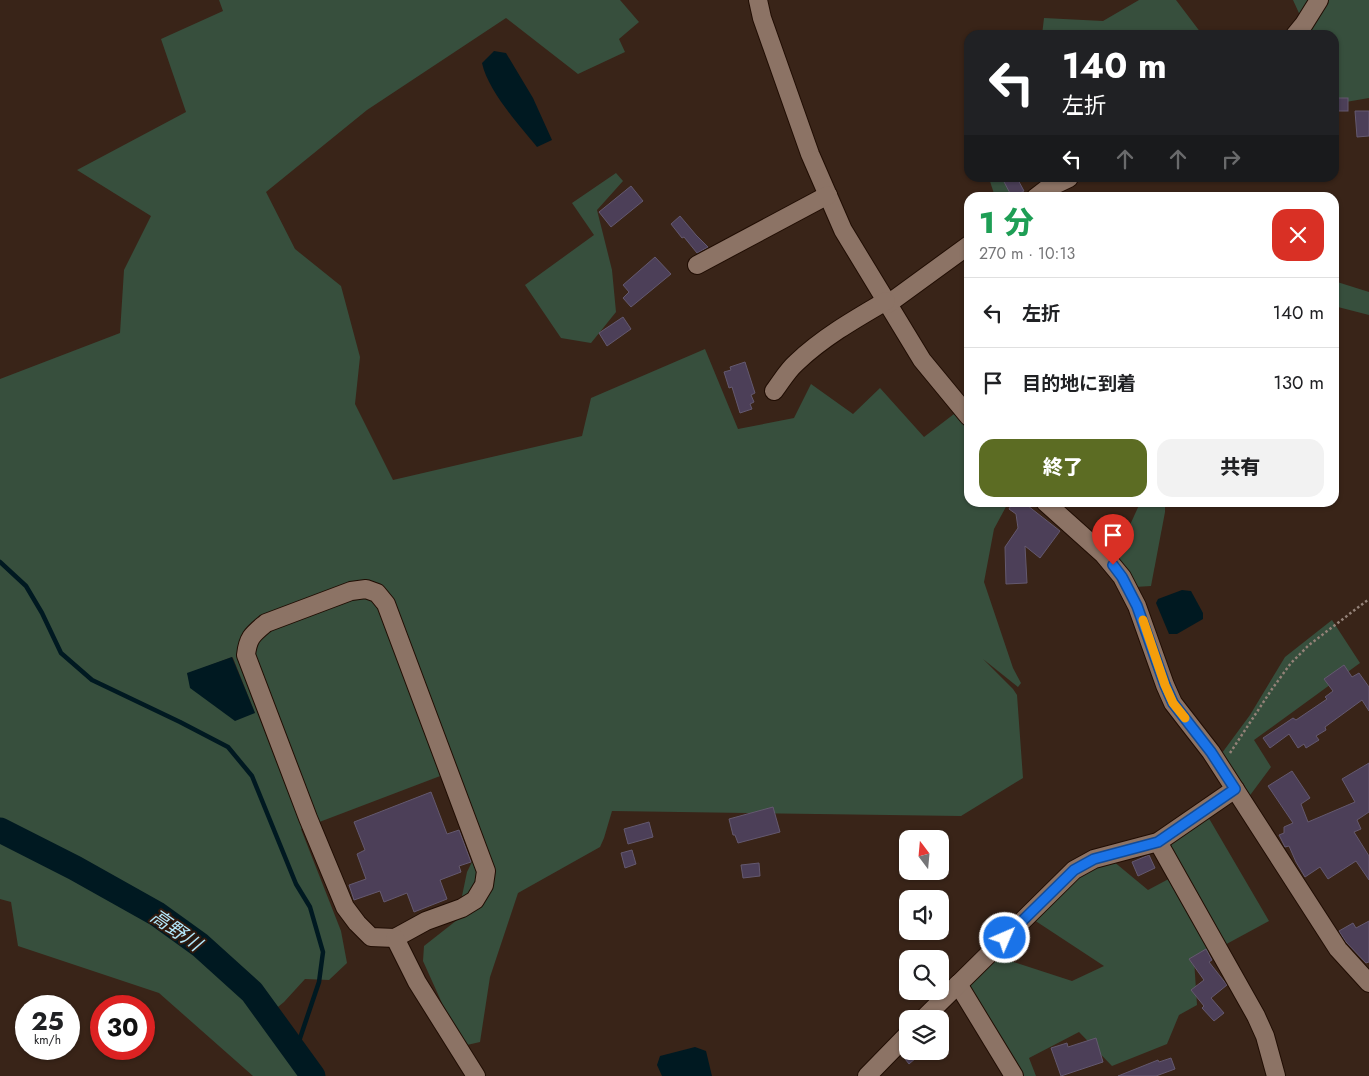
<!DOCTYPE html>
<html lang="ja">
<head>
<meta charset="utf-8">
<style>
	:root { --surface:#fff; --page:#f2f2f2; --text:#202124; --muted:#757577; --line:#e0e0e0; --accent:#5c6c23 }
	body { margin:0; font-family:Jost,"Noto Sans JP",sans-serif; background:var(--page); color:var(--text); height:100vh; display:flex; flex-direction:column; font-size:19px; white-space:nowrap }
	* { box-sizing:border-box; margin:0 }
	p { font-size:16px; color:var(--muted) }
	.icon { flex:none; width:28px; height:28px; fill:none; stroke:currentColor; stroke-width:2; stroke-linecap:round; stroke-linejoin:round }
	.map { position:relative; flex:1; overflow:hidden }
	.sheet { position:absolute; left:964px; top:192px; width:375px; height:315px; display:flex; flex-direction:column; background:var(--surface); border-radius:15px; box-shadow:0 1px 4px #0004 }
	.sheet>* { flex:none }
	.guide { position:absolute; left:964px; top:30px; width:375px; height:152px; border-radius:15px; box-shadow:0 1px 4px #0004; background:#202124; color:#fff; overflow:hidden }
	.needle { width:32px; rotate:344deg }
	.tools { position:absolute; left:899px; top:830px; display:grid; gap:10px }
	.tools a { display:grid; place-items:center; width:50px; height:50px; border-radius:10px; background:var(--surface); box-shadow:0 1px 4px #0004; font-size:25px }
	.speed { position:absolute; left:15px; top:995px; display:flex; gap:10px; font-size:25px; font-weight:700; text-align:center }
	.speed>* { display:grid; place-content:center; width:65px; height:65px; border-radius:50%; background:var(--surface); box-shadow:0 1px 4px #0004; line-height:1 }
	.speed small { font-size:12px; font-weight:400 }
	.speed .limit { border:8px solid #d22; background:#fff; color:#111 }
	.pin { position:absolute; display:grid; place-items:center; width:42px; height:42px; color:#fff; margin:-51px -21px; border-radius:50% 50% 50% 0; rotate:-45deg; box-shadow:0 0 5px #0007 }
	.pin .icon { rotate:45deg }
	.me { position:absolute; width:55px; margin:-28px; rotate:45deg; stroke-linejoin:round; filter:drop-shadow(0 0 4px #0008) }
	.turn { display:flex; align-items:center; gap:18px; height:105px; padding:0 15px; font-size:22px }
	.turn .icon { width:65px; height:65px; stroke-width:2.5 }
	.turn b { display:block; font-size:35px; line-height:42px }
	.lanes { display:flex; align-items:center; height:48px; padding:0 15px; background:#0003; justify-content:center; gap:25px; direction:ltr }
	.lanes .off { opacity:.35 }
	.round { display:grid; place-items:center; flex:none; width:52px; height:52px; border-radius:15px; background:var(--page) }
	.head { display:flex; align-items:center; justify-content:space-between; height:85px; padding:0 15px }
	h1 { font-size:30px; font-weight:800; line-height:38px; color:#1e9e55 }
	.cta { display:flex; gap:10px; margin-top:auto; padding:10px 15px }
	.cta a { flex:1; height:58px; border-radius:15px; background:var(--accent); color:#fff; font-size:20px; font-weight:800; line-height:58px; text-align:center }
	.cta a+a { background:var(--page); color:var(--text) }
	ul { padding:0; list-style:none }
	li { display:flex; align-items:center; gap:15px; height:70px; padding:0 15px; border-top:1px solid var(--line) }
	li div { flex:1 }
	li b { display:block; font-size:19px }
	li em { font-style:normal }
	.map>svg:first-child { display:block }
	.green { fill:#374f3d; fill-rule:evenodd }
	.water { fill:#001921 }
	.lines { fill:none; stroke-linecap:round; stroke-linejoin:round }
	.stream { stroke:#001921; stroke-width:4.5 }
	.river { stroke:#001921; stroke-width:25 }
	.building { fill:#4c3f58; stroke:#64596f }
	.minor-casing { stroke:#200d03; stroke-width:20 }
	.path { stroke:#948278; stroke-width:2.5; stroke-dasharray:2.5 2.5; stroke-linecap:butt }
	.minor { stroke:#8c7365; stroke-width:18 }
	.route-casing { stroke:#114b97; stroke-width:12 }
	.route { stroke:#1a73e8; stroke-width:9 }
	.slow { stroke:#f59e0b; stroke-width:9 }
	.labels { text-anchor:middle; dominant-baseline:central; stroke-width:4; stroke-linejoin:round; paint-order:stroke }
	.water-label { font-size:19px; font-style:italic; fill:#b3e8fb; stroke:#2f1a0f }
</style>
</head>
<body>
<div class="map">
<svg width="1369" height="1076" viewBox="0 0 1369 1076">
	<rect width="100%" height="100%" fill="#392418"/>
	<g class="green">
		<path d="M 219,0 L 620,0 L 639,22 L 619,39 L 625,52 L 578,74 L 506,18 L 367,110 L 266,192 L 295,249 L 341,286 L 360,357 L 355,404 L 393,480 L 582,436 L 591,398 L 705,349 L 738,429 L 794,418 L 811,384 L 853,414 L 880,388 L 924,437 L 954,414 L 969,431 L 969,502 L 1008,503 L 994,529 L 984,582 L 1013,668 L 1021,683 L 1018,687 L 983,659 L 1013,689 L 1017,695 L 1023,778 L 961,816 L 612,811 L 604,838 L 600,847 L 518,893 L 490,977 L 480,1042 L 467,1045 L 446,1012 L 423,961 L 424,946 L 457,920 L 467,872 L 484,838 L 456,770 L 301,829 L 341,931 L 347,963 L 329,980 L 305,979 L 284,1002 L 262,1020 L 301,1076 L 253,1076 L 159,993 L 18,946 L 11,902 L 0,899 L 0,379 L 120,333 L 124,270 L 151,216 L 77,170 L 186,112 L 161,39 L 223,11 ZM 232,657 L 233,658 L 255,713 L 187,674 Z"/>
		<polygon points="1139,0 1176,0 1201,33 1199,35 1042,35 1044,18 1103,21"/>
		<polygon points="1293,0 1369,0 1369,98 1340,103 1334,89 1334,35 1309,35"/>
		<polygon points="616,173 623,181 597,210 612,270 616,312 591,343 561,338 525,285 594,235 572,203"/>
		<polygon points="989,178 1009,178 1012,197 995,197"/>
		<polygon points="1334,281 1369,292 1369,315 1334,306"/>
		<polygon points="1140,503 1165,503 1165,512 1151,586 1135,587 1114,560"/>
		<polygon points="1332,620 1360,663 1254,740 1271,767 1248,798 1222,753 1250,715 1285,657"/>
		<polygon points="1207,815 1269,921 1221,947 1194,959 1197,1005 1179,1015 1167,1044 1112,1066 1079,1032 1029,1058 1036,1076 1014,1076 966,989 998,957 1072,981 1104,966 1031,918 1076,873 1113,861 1148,890 1178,874 1163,847"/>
	</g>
	<g class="water">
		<path d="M 494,51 L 506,53 L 533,98 L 552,140 L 537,147 C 519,125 488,91 482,63 Z"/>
		<polygon points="1182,590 1191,591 1203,613 1203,619 1177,634 1169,634 1156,603 1158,599"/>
		<polygon points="232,657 255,713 235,721 190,688 187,673"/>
		<polygon points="695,1047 706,1051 712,1076 662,1076 657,1065 660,1056"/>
	</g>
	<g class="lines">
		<polyline class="stream" points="0,562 26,586 42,613 61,653 92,680 180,722 228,747 252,776 296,884 310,907 323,952 319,982 296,1050"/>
		<polyline class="river" points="0,830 75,868 157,914 200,945 252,992 313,1076"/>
	</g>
	<g class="building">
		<rect x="1336" y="98" width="12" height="13"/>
		<polygon points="1355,111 1369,111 1369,136 1357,137"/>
		<polygon points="1002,178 1017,178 1024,191 1012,197"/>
		<polygon points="631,186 643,201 611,227 599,212"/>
		<polygon points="680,216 696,235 708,247 697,253 684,237 682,238 671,224"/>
		<polygon points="655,257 671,274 631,307 623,298 629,292 623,285"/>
		<polygon points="623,317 631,329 607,346 599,333"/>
		<polygon points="745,362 755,393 751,395 754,402 750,404 752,409 740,413 732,387 729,388 724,372 731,370 730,367"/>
		<polygon points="1013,502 1023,502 1060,531 1040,558 1025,546 1027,583 1006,584 1005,547 1018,528 1016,514 1009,509"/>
		<polygon points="1344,665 1352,677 1359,673 1369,687 1369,711 1362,700 1325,727 1326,730 1316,736 1319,740 1306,748 1304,744 1298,748 1289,734 1270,748 1263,738 1293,718 1296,720 1327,699 1325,697 1333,691 1324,679"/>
		<polygon points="1369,763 1369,812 1357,820 1361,829 1354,832 1369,856 1369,880 1356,861 1328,879 1320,867 1305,877 1296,862 1289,846 1285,847 1279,835 1284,833 1284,827 1293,823 1268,786 1292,771 1310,798 1301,804 1308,822 1355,802 1342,779"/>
		<polygon points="431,792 447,834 459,830 471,862 459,866 461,872 440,880 447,899 414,912 407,893 384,902 380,891 354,900 349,885 366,879 357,854 365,850 354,822"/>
		<polygon points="773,807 780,832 738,843 735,835 733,835 729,819"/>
		<polygon points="649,822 653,837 628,844 624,829"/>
		<polygon points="632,850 636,864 625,868 621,853"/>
		<polygon points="1149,855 1155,868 1138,876 1132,862"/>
		<polygon points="759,863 760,876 743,878 741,865"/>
		<polygon points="1369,921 1369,962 1366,963 1346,942 1339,931 1353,923 1356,928"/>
		<polygon points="1206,949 1212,960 1209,962 1227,985 1211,998 1224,1013 1214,1021 1202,1008 1204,1006 1191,990 1204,980 1189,959"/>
		<polygon points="1096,1038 1103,1062 1061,1076 1051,1048 1067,1043 1068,1047"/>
		<polygon points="906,1051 924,1051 909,1064 902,1055"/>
		<polygon points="1171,1058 1175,1069 1156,1076 1118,1076 1158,1060 1159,1062"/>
	</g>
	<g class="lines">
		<g class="minor-casing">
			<g id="minor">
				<polyline points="758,0 762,18 810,154 843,230 922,360 969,417"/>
				<polyline points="1295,35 1304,24 1319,0"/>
				<polyline points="1035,198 1048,188 1069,178"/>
				<polyline points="697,265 828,195"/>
				<polyline points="888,304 969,245"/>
				<path d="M 774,391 C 781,382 787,371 796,363 C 822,338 855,319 886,301"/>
				<polyline points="1045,502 1103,554 1122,577 1137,606 1165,685 1173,703 1211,752 1338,949 1369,983"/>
				<path d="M 366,589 L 377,593 L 386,604 L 486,871 L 484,885 L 475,900 L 462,908 L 426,921 L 395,938 L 371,937 L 357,923 L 345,907 L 308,818 L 246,655 C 248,637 253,634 266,623 L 351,591 Z"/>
				<polyline points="1158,842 1256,1016 1265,1036 1276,1076"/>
				<polyline points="395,938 417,982 476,1076"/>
				<polyline points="958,984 1014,1076"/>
				<polyline points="923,1019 1074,870 1094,859 1158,842 1235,789"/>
				<polyline points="867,1076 908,1034"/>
			</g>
		</g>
		<polyline class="path" points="1230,753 1272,689 1291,663 1309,645 1369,599"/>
		<use href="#minor" class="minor"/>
	</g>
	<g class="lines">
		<g class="route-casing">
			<polyline id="route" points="1005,938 1074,870 1094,859 1158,842 1235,789 1211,752 1173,703 1165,685 1137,606 1122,577 1113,565"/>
		</g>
		<use href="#route" class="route"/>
		<polyline class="slow" points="1143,620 1165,685 1173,703 1185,718"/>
	</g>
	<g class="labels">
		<g class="water-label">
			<text transform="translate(176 930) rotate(35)">高野川</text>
		</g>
	</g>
</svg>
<div class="tools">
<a><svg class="needle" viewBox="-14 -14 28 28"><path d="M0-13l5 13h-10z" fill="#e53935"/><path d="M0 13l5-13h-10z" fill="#757577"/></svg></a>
<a><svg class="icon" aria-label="sound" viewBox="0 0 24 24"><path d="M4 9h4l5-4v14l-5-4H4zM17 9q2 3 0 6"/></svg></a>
<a><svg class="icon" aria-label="search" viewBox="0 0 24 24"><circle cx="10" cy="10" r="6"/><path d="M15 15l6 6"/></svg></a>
<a><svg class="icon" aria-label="layers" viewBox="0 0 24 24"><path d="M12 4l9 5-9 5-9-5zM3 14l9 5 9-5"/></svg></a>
</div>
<div class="speed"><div>25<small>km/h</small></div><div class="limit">30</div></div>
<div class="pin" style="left:1113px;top:565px;background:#d93025"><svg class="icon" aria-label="arrive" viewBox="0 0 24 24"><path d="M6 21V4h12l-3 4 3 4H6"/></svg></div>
<svg class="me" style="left:1005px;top:938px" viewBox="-20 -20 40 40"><circle r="17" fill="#1a73e8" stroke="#fff" stroke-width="3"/><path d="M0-11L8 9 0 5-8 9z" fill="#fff"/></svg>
<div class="guide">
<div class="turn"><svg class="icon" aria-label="left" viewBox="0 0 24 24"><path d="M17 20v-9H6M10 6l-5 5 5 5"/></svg><div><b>140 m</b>左折</div></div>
<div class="lanes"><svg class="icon" aria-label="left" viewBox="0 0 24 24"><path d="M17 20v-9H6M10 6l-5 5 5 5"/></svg><svg class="icon off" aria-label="ahead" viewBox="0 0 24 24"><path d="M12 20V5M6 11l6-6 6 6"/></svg><svg class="icon off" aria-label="ahead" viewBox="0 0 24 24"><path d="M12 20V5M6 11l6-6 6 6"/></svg><svg class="icon off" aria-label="right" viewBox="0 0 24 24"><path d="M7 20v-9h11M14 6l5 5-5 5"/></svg></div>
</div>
<section class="sheet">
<div class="head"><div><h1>1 分</h1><p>270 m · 10:13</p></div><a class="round" style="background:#d93025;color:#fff"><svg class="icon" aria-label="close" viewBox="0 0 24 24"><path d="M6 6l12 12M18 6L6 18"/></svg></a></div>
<ul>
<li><svg class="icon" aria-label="left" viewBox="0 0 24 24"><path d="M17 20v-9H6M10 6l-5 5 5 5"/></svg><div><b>左折</b></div><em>140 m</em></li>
<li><svg class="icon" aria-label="arrive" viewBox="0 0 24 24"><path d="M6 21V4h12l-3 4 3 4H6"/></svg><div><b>目的地に到着</b></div><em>130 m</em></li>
</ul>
<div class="cta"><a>終了</a><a>共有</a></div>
</section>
</div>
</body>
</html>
